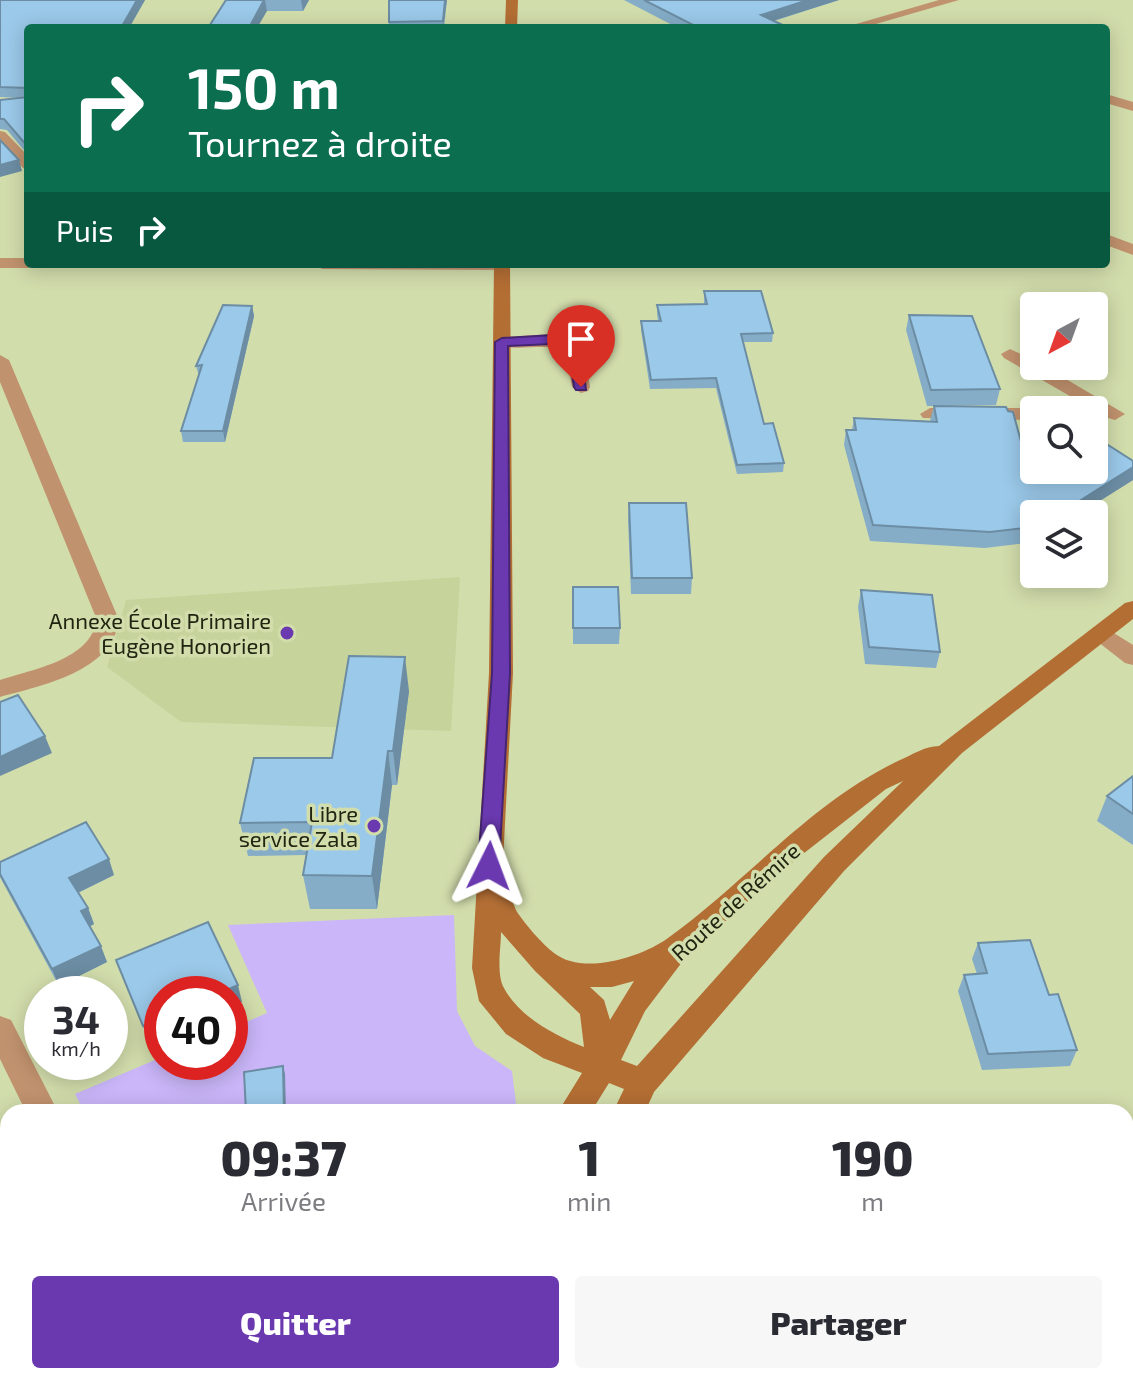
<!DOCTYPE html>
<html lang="fr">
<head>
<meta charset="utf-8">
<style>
	:root { --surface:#fff; --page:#f7f7f7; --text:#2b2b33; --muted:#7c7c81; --accent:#6a39b0 }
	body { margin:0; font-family:"Exo 2",sans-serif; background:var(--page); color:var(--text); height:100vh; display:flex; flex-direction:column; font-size:30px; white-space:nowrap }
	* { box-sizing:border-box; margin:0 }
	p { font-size:26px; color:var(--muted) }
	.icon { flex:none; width:44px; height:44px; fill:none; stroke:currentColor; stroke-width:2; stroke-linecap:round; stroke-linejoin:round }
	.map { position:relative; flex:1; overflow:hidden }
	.sheet { position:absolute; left:0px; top:1104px; width:1134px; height:280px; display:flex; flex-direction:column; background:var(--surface); border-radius:24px 24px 0 0; box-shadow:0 4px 20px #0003 }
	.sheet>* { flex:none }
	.banner { position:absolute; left:24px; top:24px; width:1086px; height:244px; border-radius:8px; box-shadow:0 4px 20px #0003; background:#0b6e4f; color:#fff; overflow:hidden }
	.needle { width:52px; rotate:221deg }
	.fabs { position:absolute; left:1020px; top:292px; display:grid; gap:16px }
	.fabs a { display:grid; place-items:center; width:88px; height:88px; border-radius:8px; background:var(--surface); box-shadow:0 4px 20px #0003; font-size:40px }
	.speed { position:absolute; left:24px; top:976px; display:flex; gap:16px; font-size:40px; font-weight:700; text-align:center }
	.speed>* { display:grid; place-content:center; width:104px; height:104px; border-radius:50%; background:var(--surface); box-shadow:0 4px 20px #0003; line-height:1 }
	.speed small { font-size:20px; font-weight:400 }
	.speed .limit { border:12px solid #d22; background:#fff; color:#111 }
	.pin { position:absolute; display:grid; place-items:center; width:68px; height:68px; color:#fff; margin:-82px -34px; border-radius:50% 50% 50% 0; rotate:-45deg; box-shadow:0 0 8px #0007 }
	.pin .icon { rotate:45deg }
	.me { position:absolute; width:88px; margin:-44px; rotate:3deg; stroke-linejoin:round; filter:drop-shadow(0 0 6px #0008) }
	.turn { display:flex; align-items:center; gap:28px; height:168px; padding:0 32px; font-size:36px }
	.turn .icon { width:104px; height:104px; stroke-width:2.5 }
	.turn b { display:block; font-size:56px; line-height:68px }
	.then { display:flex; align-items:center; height:76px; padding:0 32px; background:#0003; gap:16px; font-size:30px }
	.eta { display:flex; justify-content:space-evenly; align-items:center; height:136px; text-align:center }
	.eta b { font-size:48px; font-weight:800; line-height:56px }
	.button { display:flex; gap:16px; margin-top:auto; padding:16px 32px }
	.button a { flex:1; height:92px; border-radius:8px; background:var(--accent); color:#fff; font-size:32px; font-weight:800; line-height:92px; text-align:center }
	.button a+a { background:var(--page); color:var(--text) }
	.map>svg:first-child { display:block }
	.built { fill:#c6d39a }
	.green { fill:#cab6f9 }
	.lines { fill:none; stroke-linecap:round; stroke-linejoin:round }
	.lane { fill:#c1926e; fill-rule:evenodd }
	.street { fill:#c1926e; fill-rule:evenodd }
	.secondary { fill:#b36e34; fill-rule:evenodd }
	.wall { fill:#85adc8 }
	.shaded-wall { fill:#6c8da3 }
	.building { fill:#9bc9e9; stroke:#6c8da3; stroke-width:2 }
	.route { fill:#6a39b0; stroke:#452572; stroke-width:2 }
	.poi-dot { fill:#6a39b0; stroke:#d2ddac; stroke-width:3 }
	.labels { text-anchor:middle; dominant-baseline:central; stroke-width:7; stroke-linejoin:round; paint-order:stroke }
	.poi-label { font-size:22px; fill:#202411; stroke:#d2ddac; text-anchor:end }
	.street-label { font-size:22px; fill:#202411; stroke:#d2ddac }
</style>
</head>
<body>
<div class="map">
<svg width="1133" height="1384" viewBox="0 0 1133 1384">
	<rect width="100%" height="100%" fill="#d2ddac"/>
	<polygon class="built" points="460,577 451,731 181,722 107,667 126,600"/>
	<g class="green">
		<polygon points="454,915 457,1011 475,1046 512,1071 517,1112 84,1112 75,1094 162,1057 162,1062 230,1062 230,1029 267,1013 228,925"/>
		<polygon points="191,1376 448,1376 446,1384 195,1384"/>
	</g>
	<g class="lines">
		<g class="lane">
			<path d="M 553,334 L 580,343 L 583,347 L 590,387 L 588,391 L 581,393 L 572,387 L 565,350 C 545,342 506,354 493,342 L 502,337 Z"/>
			<polygon points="1010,349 1034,360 1034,366 1044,366 1125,414 1115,420 1108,418 1004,358 1001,354"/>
			<polygon points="930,408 1034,408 1041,410 1034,410 1034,420 923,418 920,414"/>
			<polygon points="1101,625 1133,645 1133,665 1125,663 1093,638 1090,633 1093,628"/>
		</g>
		<g class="street">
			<polygon points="939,0 959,0 862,28 856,24"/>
			<polygon points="1106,94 1133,102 1133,111 1106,103"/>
			<polygon points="0,131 5,132 28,156 28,169 23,168 0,144"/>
			<polygon points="1106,234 1133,244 1133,255 1106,245"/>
			<polygon points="0,258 28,258 28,264 36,264 28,268 0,268"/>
			<polygon points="314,264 510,264 510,265 502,270 322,269"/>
			<path d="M 0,355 L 9,360 L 119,620 C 112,672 43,685 0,697 L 0,680 C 34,669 90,660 97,620 L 0,382 Z"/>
			<polygon points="0,1016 11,1020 58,1112 26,1112 0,1059"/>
			<polygon points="154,1376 191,1376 194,1384 157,1384"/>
		</g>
		<g class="secondary">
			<polygon points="506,0 518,0 517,28 505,28"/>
			<path d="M 494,264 L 510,264 L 513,673 L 502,880 C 511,888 511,901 517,912 C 526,925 541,943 554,953 C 583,976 642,957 668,938 C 747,881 811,802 900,760 C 912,755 925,746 939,746 L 1125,603 L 1133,601 L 1133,619 L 962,753 L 844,871 L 654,1092 L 645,1112 L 613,1112 L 624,1089 L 609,1083 L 591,1112 L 558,1112 L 582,1073 L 543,1058 L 506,1034 L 479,1001 L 472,968 L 489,673 ZM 903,781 L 824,857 L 637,1066 L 621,1060 L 645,1011 L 689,953 L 794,861 L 886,789 ZM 501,932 L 535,971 L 580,1014 L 584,1047 C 556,1036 519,1017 504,988 C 496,974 501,948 501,932 ZM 634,981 L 610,1020 L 604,1000 L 590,987 L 612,987 Z"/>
			<polygon points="467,1376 503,1376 501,1384 465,1384"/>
			<polygon points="525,1376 561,1376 560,1384 524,1384"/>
		</g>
	</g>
	<g class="wall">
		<polygon points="0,0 145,0 129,28 28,28 28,155 7,130 0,129 0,100 20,98 0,97"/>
		<polygon points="226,0 309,0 303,11 267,11"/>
		<polygon points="389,0 447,0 444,28 389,28"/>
		<polygon points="624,0 839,0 774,21 789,28 678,28"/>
		<polygon points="704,291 773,333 772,342 743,342 764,424 784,463 783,472 737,474 716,388 650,389 641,330 641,321 658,321 657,314 657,305 704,304"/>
		<polygon points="252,306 254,316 225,442 183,442 181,431 199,376 196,366"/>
		<polygon points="909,315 1000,389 996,405 935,406 1026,460 1133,480 1079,514 1034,514 1034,542 985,548 870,541 844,445 846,430 852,430 854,418 930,421 934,406 927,406 906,330"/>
		<polygon points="629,503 692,578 691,594 631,594 628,519"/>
		<polygon points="573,587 620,628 619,644 573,644"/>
		<polygon points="861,590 940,652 936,668 865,664 858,607"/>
		<polygon points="409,691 397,785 392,785 377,909 310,909 303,875 306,855 248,856 240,823 332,758"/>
		<polygon points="1133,776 1133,845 1097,821 1107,796"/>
		<polygon points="0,862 114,875 78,893 88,908 94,924 90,926 107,962 59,986 2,881 0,877"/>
		<polygon points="978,943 1049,995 1077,1050 1070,1066 982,1070 958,991 964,975 977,974 972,959"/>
		<polygon points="1126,1127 1133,1127 1133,1381 1061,1376 1126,1376"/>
	</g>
	<g class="shaded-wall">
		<polygon points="137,0 145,0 129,28 121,28"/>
		<polygon points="265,0 267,11 257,28 249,28"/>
		<polygon points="301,0 309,0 303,11"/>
		<polygon points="445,0 447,0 443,28 443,21"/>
		<polygon points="808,0 839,0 760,25 761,15"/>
		<polygon points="19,160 22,171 0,177 0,165"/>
		<polygon points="252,306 254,316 225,442 223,431"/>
		<polygon points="1133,467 1133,480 1079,514 1059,514"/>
		<polygon points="405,657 409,691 397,785 393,751"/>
		<polygon points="45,736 52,753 0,776 0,757"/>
		<polygon points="388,751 392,785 377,909 372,876"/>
		<polygon points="109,859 114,875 75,894 69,878"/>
		<polygon points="88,908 94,924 87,928 81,911"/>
		<polygon points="101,946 107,962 59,986 52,969"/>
		<polygon points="238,985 242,1002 230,1007 230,994 218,994"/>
		<polygon points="162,1018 162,1036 149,1042 143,1026"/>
		<polygon points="283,1066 285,1074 286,1112 284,1112"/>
		<polygon points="46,1376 49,1376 52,1384 49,1384"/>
	</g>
	<g class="building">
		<polygon points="0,0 137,0 121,28 28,28 28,88 0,87"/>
		<polygon points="226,0 264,0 249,28 208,28"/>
		<polygon points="389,0 445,0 443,21 389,22"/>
		<polygon points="644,0 808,0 761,15 789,28 699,28"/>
		<polygon points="28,97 28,147 4,119 0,119 0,100"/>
		<polygon points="0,140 19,160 0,165"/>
		<polygon points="704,291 761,291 773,333 741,334 764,424 773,423 784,463 737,465 716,378 651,380 641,321 661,321 657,305 707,304"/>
		<polygon points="223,305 252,306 223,431 181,431 202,365 196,366"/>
		<polygon points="909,315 972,316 1000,389 931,390"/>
		<polygon points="934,406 1006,407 1008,411 1013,412 1026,460 1034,456 1034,470 1094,470 1094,436 1133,461 1133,467 1059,514 1034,514 1034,527 990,532 873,525 846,430 856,430 854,418 937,422"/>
		<polygon points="629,503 686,503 692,578 632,578"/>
		<polygon points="573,587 618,587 620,628 573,628"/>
		<polygon points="861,590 932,595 940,652 869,647"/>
		<polygon points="349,656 405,657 393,751 388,751 372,876 303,875 312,822 240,823 254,758 332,758"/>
		<polygon points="18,695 45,736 0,757 0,702"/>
		<polygon points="1133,776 1133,814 1107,796"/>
		<polygon points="86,822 109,859 69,878 88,908 81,911 101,946 52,969 0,874 0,862"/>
		<polygon points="208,922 238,985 218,994 162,994 162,1018 143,1026 116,960"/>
		<polygon points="1030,940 1049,995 1058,994 1077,1050 988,1054 964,975 987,973 978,943"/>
		<polygon points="283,1066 284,1112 246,1112 244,1072"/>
		<rect x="1126" y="1127" width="7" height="239"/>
		<polygon points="8,1320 8,1376 46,1376 49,1384 0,1384 0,1325"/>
	</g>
	<polygon class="route" points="553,335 581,347 586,390 576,390 574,387 568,350 552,344 508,346 510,673 499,866 496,872 481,872 478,866 492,673 495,342 502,338"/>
	<g class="poi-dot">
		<circle cx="287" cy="633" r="8"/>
		<circle cx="374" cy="826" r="8"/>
	</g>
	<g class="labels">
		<g class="poi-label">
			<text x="271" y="620">Annexe École Primaire<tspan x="271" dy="25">Eugène Honorien</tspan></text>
			<text x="358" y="813">Libre<tspan x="358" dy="25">service Zala</tspan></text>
		</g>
		<g class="street-label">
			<text transform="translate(735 901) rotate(-42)">Route de Rémire</text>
		</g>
	</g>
</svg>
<div class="fabs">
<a><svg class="needle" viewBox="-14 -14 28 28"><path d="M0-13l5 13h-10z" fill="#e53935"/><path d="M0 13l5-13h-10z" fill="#7c7c81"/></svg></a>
<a><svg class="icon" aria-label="search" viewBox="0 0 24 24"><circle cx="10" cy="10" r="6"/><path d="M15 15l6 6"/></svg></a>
<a><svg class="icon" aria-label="layers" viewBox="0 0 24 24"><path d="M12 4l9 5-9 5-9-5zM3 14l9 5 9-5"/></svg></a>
</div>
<div class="speed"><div>34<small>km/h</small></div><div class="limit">40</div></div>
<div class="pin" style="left:581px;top:387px;background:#d93025"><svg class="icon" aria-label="arrive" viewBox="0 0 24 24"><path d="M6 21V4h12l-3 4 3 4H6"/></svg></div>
<svg class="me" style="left:489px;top:866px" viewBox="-20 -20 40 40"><path d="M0-17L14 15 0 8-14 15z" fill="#6a39b0" stroke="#fff" stroke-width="4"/></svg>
<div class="banner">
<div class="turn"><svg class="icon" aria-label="right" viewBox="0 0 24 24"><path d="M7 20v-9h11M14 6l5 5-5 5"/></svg><div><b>150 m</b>Tournez à droite</div></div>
<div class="then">Puis<svg class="icon" aria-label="right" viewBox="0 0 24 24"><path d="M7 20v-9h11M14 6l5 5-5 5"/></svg></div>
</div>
<section class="sheet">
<div class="eta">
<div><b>09:37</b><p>Arrivée</p></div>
<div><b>1</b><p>min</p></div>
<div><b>190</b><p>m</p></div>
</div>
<div class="button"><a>Quitter</a><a>Partager</a></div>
</section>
</div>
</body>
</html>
